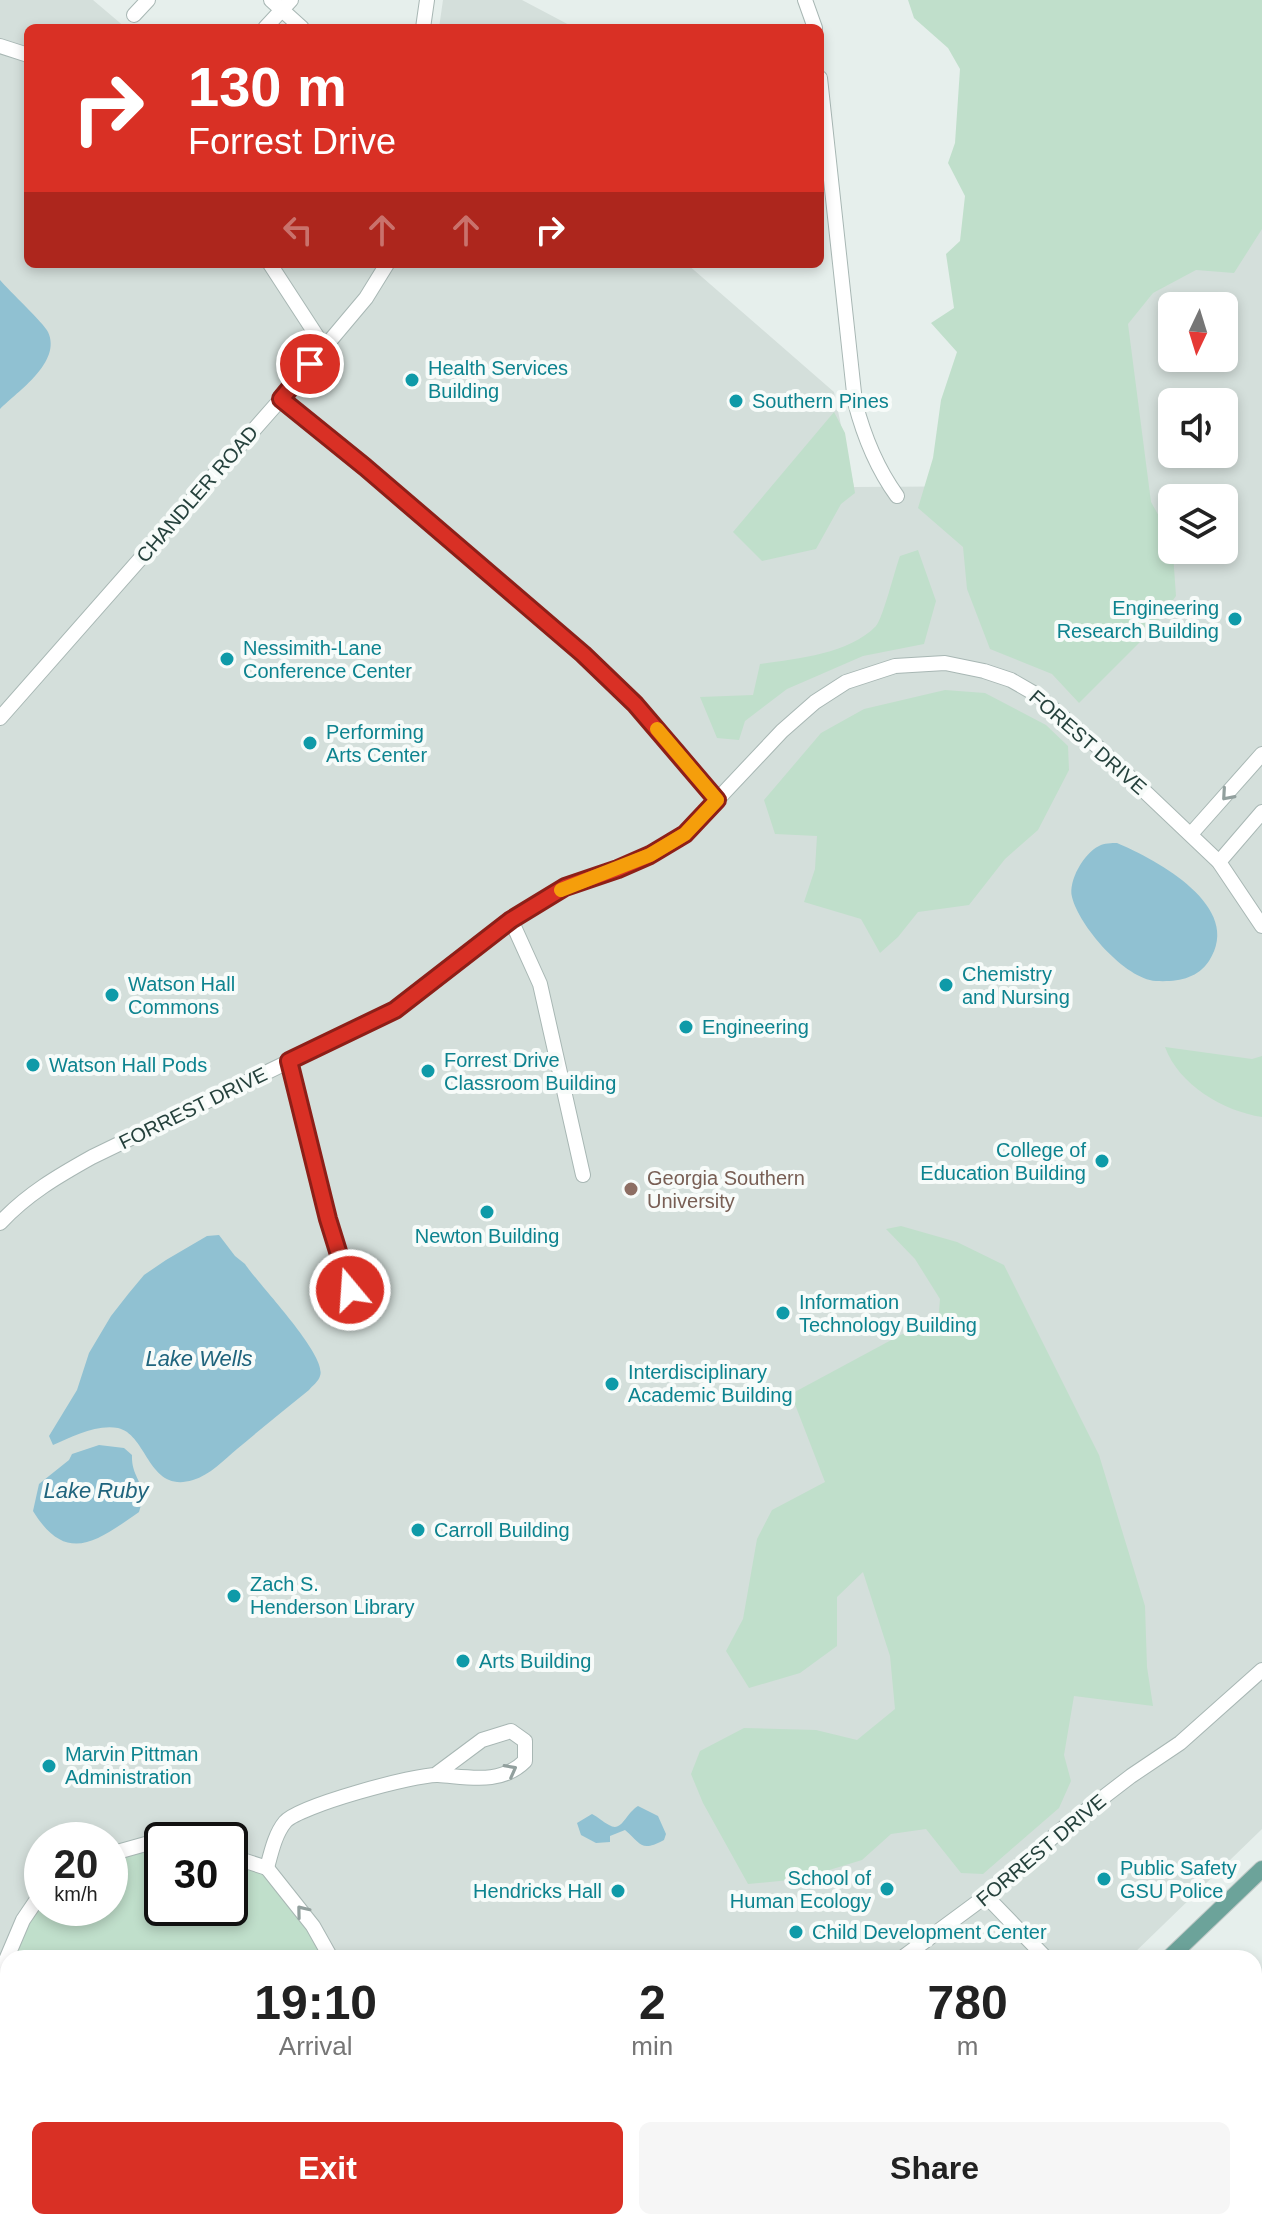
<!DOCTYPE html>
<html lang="en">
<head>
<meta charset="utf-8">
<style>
	:root { --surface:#fff; --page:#f6f6f6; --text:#222; --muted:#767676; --accent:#d93025 }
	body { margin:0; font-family:Arial,sans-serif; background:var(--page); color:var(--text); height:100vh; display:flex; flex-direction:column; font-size:30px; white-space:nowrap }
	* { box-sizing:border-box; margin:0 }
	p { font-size:26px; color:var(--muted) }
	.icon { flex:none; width:44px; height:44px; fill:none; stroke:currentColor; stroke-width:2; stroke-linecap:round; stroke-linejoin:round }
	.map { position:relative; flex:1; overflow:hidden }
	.drawer { position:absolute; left:0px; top:1950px; width:1262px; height:280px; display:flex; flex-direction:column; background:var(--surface); border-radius:24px 24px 0 0; box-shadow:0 4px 12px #0003 }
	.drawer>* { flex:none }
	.top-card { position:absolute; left:24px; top:24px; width:800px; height:244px; border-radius:12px; box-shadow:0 4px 12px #0003; background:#d93025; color:#fff; overflow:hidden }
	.needle { width:52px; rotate:184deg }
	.tools { position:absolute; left:1158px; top:292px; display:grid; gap:16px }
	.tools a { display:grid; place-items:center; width:80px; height:80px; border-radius:12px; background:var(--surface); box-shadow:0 4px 12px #0003; font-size:40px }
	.speed { position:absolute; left:24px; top:1822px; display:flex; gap:16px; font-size:40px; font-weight:700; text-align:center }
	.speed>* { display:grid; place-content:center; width:104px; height:104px; border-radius:50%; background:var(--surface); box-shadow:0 4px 12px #0003; line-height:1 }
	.speed small { font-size:20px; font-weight:400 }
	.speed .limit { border:4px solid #111; border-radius:12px; background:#fff; color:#111 }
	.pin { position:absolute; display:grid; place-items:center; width:68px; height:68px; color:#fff; margin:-34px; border:4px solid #fff; border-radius:50%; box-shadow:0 2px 8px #0007 }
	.me { position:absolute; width:88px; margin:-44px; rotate:342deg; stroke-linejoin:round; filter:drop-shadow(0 0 6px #0008) }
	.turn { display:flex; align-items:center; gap:28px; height:168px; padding:0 32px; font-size:36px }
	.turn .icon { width:104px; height:104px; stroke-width:2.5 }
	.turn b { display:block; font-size:56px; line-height:68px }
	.lanes { display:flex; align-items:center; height:76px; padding:0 32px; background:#0003; justify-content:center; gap:40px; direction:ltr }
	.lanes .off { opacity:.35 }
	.eta { display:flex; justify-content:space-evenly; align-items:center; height:136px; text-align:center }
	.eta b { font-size:48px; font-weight:700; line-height:56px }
	.button { display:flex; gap:16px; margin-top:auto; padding:16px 32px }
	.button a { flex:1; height:92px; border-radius:12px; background:var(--accent); color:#fff; font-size:32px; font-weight:700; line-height:92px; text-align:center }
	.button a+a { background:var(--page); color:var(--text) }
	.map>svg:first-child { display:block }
	.built { fill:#d4dfdb; fill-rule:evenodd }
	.green { fill:#c0dfcb }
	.water { fill:#90c1d2 }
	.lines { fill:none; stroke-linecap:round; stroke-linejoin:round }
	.minor-casing { stroke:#a8b7b4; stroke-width:16 }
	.major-casing { stroke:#c2cac8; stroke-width:18 }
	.minor { stroke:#fff; stroke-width:14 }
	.major { stroke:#6ca39a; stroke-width:16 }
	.oneway { stroke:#92a09e }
	.route-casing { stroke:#8d1f18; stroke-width:20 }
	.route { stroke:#d93025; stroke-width:14 }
	.slow { stroke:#f59e0b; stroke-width:14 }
	.culture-dot { fill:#0f9aa8; stroke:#f7fbf9; stroke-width:3 }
	.education-dot { fill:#8d6e63; stroke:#f7fbf9; stroke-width:3 }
	.labels { text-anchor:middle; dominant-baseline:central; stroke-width:8; stroke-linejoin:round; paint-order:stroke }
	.culture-label { font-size:20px; fill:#0d838f; stroke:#f7fbf9; text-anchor:start }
	.street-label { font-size:20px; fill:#25413c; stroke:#f7fbf9 }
	.education-label { font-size:20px; fill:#785e54; stroke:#f7fbf9; text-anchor:start }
	.water-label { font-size:22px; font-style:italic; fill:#1f647d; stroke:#f7fbf9 }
</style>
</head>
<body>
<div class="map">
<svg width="1262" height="2230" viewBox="0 0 1262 2230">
	<rect width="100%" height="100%" fill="#e6efec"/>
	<g class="built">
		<path d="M 0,0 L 93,0 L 126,28 L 28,28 L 28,264 L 401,264 L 405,268 L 407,264 L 687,264 L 834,392 L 854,487 L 1024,486 L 1262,0 L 1262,1829 L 1129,1958 L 8,1958 L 8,2222 L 861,2222 L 853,2230 L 0,2230 ZM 1172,306 L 1224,306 L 1224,358 L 1172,358 ZM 1172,402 L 1224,402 L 1224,454 L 1172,454 ZM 1172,498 L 1224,498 L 1224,550 L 1172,550 ZM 42,1840 L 110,1840 L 110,1908 L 42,1908 ZM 162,1840 L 230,1840 L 230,1908 L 162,1908 Z"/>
		<polygon points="443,0 522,0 575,28 439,28"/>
	</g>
	<g class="green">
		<polygon points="908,0 1262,0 1262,229 1234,273 1196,270 1153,293 1128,324 1151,502 1172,539 1176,596 1150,632 1079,703 1052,674 990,649 967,589 963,547 918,508 933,458 941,400 957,352 931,323 954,308 946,254 960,241 965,196 948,163 955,143 960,69 948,48 914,18"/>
		<polygon points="834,412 845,433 855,493 841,504 816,549 762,561 733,532"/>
		<path d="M 918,550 L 936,601 L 924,644 L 863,656 L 787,689 L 745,721 L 739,740 L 717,738 L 700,697 L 753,695 L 760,664 C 796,659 849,654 876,626 C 883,618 895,569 900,556 Z"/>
		<polygon points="945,690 985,693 1046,725 1068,746 1069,770 1038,830 1005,859 969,905 918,912 898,937 880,953 861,919 804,902 815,869 817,836 775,834 764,800 821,733 864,709"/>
		<path d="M 1165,1047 L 1252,1059 L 1262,1056 L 1262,1117 C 1223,1111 1179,1085 1165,1047 Z"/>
		<polygon points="901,1226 957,1242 1004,1265 1099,1455 1145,1606 1147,1667 1153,1706 1074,1696 1064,1755 1071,1781 1059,1808 983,1874 961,1873 926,1829 891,1834 862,1860 800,1879 748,1884 703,1803 691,1774 700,1751 744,1728 816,1730 857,1740 895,1709 890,1656 863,1572 837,1597 837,1646 800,1673 749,1688 726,1651 743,1619 757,1539 772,1510 825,1482 791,1394 908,1331 938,1323 940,1299 915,1259 886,1229"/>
		<polygon points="167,1838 175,1840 162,1840 162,1908 230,1908 230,1856 267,1868 313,1926 331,1958 8,1958 8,2087 0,2067 0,1974 23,1920 42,1892 42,1908 110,1908 110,1854"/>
		<polygon points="84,2222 307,2222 299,2230 99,2230"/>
	</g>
	<g class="water">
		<path d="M 0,280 C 9,291 44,323 48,332 C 62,362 18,391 0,409 Z"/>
		<path d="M 1117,843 C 1157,860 1245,907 1209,961 C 1197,979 1177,982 1156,981 C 1125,979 1079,926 1072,897 C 1068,881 1084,853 1099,846 C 1104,843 1112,843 1117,843 Z"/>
		<path d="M 219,1235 L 235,1256 L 245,1264 C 258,1284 328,1356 320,1376 C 319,1381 312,1386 309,1390 C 285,1409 261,1429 237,1449 C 224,1460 210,1475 193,1480 C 148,1494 148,1435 118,1428 C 96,1424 72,1437 53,1445 L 49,1436 L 77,1390 L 89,1353 L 111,1316 L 129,1293 L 144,1275 L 166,1260 L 207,1236 Z"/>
		<path d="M 99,1445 L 124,1448 L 132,1455 C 131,1480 149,1482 139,1512 C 97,1541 67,1566 33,1511 L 39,1484 L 69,1460 L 72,1454 Z"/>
		<path d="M 638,1806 L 658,1816 L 666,1834 L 664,1840 C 640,1853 641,1843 625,1830 L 610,1836 L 610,1842 L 596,1843 L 581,1835 L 577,1823 L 592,1814 C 598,1817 603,1822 609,1825 C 622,1833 625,1814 638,1806 Z"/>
	</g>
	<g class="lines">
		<g class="minor-casing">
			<g id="minor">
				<polyline points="271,0 302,28"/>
				<polyline points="805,0 815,28"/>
				<polyline points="134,15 148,0"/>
				<polyline points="265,28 291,0"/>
				<polyline points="423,28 427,0"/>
				<polyline points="0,46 28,55"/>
				<path d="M 820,78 L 855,402 C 864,437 876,467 897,496"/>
				<polyline points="270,264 324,347"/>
				<polyline points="281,399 365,467 583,654 635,704 678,751 717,800"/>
				<polyline points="0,718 281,399 366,298 387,264"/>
				<polyline points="1191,834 1262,754"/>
				<polyline points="1219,862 1262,812"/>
				<polyline points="511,920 540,984 583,1175"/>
				<polyline points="289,1061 328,1219 350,1290"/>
				<path d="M 0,1223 C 27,1194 58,1176 92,1157 L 395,1010 L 511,920 L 565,887 L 618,869 L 650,855 L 685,834 L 782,731 L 815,702 L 846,682 L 895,666 L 945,663 L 984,671 L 1011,680 L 1037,695 L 1099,748 L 1219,862 L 1262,926"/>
				<polyline points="110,1854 167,1838 175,1840"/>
				<polyline points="230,1856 267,1868"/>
				<path d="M 267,1868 C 271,1853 275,1834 285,1822 C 298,1806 416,1774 438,1775 C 469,1777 501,1785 525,1761 L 525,1741 L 511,1731 L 482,1740 L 435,1775"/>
				<polyline points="267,1868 313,1926 331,1958"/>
				<polyline points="986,1896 1046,1958"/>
				<polyline points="902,1958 986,1896 1062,1829 1131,1776 1180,1743 1262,1670"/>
				<polyline points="0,1974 23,1920 42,1892"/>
				<polyline points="0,2067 8,2087"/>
				<polyline points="84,2222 87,2227 99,2230"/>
				<polyline points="299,2230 307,2222"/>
			</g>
		</g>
		<g class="major-casing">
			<g id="major">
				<polyline points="1169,1958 1262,1869"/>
				<polyline points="886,2230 894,2222"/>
			</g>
		</g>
		<use href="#minor" class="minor"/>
		<use href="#major" class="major"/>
	</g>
	<defs><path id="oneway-chevron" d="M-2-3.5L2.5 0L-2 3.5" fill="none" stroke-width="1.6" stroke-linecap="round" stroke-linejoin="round" transform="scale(2)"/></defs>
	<g class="oneway">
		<use href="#oneway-chevron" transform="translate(1227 795) rotate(131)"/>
		<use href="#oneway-chevron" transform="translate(511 1770) rotate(-28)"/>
		<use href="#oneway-chevron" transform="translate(302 1911) rotate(-129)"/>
	</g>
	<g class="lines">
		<g class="route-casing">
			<polyline id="route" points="310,364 281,399 365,467 583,654 635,704 717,800 685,834 650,855 618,869 565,887 511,920 395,1010 289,1061 328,1219 350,1290"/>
		</g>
		<use href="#route" class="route"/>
		<polyline class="slow" points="561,890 650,855 685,834 717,800 657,729"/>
	</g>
	<g class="culture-dot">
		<circle cx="412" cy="380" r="8"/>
		<circle cx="736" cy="401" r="8"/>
		<circle cx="1235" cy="619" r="8"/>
		<circle cx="227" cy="659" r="8"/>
		<circle cx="310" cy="743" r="8"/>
		<circle cx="946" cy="985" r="8"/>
		<circle cx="112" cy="995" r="8"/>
		<circle cx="686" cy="1027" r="8"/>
		<circle cx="33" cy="1065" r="8"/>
		<circle cx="428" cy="1071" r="8"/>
		<circle cx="1102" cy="1161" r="8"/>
		<circle cx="487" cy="1212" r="8"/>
		<circle cx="783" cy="1313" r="8"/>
		<circle cx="612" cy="1384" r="8"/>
		<circle cx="418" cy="1530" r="8"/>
		<circle cx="234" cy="1596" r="8"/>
		<circle cx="463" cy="1661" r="8"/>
		<circle cx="49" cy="1766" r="8"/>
		<circle cx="1104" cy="1879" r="8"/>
		<circle cx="887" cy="1889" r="8"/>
		<circle cx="618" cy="1891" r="8"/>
		<circle cx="796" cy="1932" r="8"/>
	</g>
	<circle class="education-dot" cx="631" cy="1189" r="8"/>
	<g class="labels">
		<g class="culture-label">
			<text x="428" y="368">Health Services<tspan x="428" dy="23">Building</tspan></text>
			<text x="752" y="401">Southern Pines</text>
			<text x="1219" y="608" text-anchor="end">Engineering<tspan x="1219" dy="23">Research Building</tspan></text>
			<text x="243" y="648">Nessimith-Lane<tspan x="243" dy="23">Conference Center</tspan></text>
			<text x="326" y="732">Performing<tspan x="326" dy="23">Arts Center</tspan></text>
			<text x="962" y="974">Chemistry<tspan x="962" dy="23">and Nursing</tspan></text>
			<text x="128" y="984">Watson Hall<tspan x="128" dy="23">Commons</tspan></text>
			<text x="702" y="1027">Engineering</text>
			<text x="444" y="1060">Forrest Drive<tspan x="444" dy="23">Classroom Building</tspan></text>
			<text x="49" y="1065">Watson Hall Pods</text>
			<text x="1086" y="1150" text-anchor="end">College of<tspan x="1086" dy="23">Education Building</tspan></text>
			<text x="487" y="1236" text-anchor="middle">Newton Building</text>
			<text x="799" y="1302">Information<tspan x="799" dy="23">Technology Building</tspan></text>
			<text x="628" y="1372">Interdisciplinary<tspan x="628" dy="23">Academic Building</tspan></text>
			<text x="434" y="1530">Carroll Building</text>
			<text x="250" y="1584">Zach S.<tspan x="250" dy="23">Henderson Library</tspan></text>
			<text x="479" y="1661">Arts Building</text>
			<text x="65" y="1754">Marvin Pittman<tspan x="65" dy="23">Administration</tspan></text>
			<text x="1120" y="1868">Public Safety<tspan x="1120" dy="23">GSU Police</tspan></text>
			<text x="871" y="1878" text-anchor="end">School of<tspan x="871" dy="23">Human Ecology</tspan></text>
			<text x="602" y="1891" text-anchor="end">Hendricks Hall</text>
			<text x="812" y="1932">Child Development Center</text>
		</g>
		<g class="street-label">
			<text transform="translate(197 494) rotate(-49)">CHANDLER ROAD</text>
			<text transform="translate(1088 742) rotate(41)">FOREST DRIVE</text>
			<text transform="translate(193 1108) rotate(-26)">FORREST DRIVE</text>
			<text transform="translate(1041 1850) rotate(-40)">FORREST DRIVE</text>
		</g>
		<g class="education-label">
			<text x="647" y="1178">Georgia Southern<tspan x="647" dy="23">University</tspan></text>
		</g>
		<g class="water-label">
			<text x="199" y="1358">Lake Wells</text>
			<text x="96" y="1490">Lake Ruby</text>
		</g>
	</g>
</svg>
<div class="tools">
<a><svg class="needle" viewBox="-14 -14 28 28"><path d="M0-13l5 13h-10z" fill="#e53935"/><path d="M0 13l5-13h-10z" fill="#767676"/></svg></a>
<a><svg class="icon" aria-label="sound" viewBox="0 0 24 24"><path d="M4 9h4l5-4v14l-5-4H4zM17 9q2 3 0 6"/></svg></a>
<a><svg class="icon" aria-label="layers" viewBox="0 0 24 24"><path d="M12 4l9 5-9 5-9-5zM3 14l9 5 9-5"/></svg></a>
</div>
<div class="speed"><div>20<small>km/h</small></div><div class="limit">30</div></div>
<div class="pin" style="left:310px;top:364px;background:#d93025"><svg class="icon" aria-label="arrive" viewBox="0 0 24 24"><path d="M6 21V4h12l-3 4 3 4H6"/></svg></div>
<svg class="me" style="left:350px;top:1290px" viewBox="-20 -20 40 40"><circle r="17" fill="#d93025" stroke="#fff" stroke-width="3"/><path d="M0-11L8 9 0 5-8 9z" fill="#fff"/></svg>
<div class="top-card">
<div class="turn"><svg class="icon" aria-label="right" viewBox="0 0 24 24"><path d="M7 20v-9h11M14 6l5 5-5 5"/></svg><div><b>130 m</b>Forrest Drive</div></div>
<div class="lanes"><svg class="icon off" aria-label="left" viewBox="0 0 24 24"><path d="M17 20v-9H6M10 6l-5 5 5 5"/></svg><svg class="icon off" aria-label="ahead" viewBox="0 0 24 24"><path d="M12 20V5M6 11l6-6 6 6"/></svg><svg class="icon off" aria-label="ahead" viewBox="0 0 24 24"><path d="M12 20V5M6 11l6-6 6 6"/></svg><svg class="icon" aria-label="right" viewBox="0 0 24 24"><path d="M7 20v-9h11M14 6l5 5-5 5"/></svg></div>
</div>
<section class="drawer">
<div class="eta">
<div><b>19:10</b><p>Arrival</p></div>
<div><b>2</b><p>min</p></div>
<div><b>780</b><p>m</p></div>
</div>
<div class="button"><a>Exit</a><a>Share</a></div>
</section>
</div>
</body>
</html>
